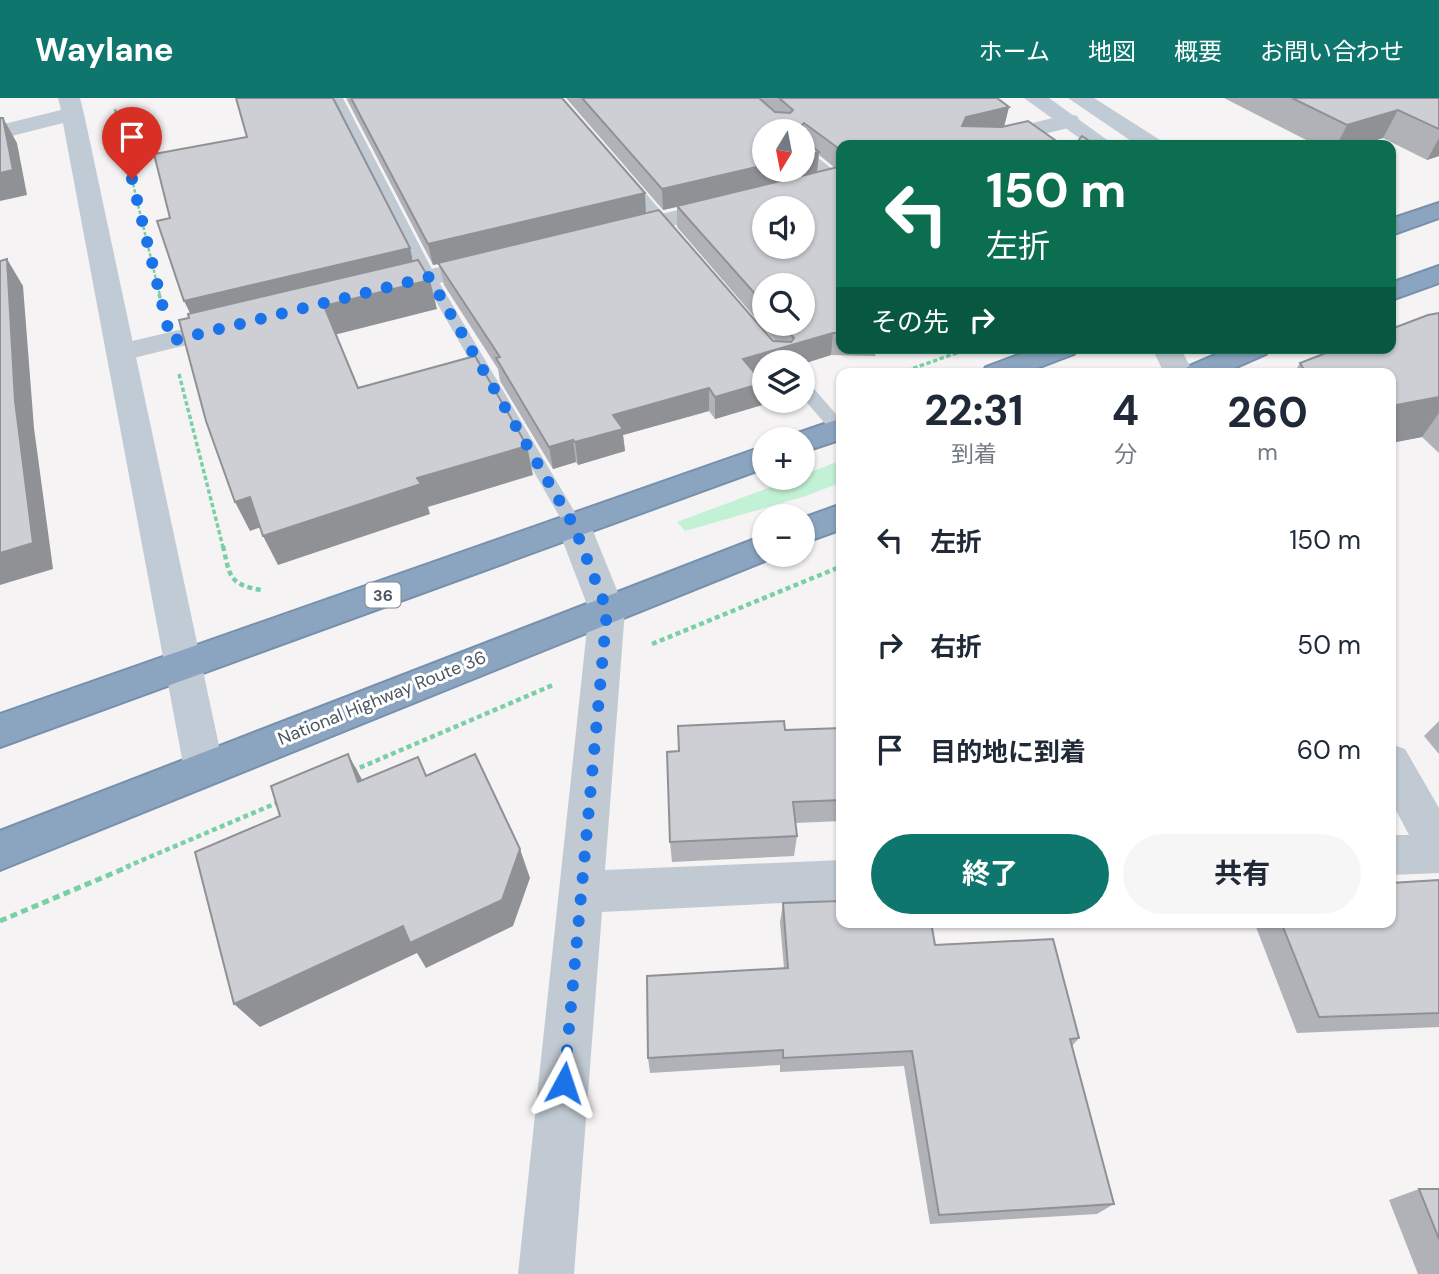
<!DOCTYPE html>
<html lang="ja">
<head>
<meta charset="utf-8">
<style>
	:root { --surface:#fff; --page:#f6f6f7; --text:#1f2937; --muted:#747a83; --accent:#0f766e }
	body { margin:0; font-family:"DM Sans","Noto Sans JP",sans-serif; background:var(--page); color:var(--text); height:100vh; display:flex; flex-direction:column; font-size:26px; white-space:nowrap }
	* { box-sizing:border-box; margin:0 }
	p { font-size:23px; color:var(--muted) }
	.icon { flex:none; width:38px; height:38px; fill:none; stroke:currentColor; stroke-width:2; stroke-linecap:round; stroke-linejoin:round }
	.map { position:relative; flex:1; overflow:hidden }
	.drawer { position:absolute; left:836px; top:270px; width:560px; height:560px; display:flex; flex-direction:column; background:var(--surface); border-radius:14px; box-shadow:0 2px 5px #0004 }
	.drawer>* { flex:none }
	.guide { position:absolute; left:836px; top:42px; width:560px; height:214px; border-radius:14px; box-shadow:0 2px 5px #0004; background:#0b6e4f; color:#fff; overflow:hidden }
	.needle { width:46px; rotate:190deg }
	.fabs { position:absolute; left:752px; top:21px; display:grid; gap:14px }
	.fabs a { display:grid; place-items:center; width:63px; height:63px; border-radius:50%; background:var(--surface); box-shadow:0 2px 5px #0004; font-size:35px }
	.pin { position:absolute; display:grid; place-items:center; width:60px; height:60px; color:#fff; margin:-72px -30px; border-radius:50% 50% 50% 0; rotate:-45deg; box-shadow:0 0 7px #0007 }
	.pin .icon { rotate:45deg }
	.me { position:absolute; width:77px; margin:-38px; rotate:5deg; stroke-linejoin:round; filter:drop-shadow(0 0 5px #0008) }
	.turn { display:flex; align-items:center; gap:24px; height:147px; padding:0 35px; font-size:32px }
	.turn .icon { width:91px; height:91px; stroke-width:2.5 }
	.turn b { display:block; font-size:49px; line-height:60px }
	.then { display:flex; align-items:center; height:66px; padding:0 35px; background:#0003; gap:14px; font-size:26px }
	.eta { display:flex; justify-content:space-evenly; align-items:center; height:119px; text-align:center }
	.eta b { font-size:42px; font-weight:700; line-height:49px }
	.cta { display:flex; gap:14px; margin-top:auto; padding:14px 35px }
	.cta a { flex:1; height:80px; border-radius:42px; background:var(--accent); color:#fff; font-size:28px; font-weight:700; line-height:80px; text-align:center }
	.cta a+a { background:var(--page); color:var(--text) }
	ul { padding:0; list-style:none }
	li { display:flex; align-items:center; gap:21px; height:105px; padding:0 35px }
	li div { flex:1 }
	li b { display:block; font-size:26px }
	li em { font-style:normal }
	header { display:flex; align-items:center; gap:42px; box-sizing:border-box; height:98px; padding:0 35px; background:var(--accent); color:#fff }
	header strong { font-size:33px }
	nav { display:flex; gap:38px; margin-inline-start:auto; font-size:24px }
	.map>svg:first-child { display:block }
	.green { fill:#c3f1d5 }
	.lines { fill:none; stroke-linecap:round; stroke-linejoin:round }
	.highway-casing { stroke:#7690ad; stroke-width:4 }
	.path-far3 { stroke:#7ad0a6; stroke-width:2.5; stroke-dasharray:3.5 2; stroke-linecap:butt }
	.path-far2 { stroke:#7ad0a6; stroke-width:3.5; stroke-dasharray:4.5 2.5; stroke-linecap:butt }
	.path-far1 { stroke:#7ad0a6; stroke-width:4.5; stroke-dasharray:5 3.5; stroke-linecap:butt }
	.path { stroke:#7ad0a6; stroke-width:5; stroke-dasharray:7 4.5; stroke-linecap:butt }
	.lane { fill:#c1cad2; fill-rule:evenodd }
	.street { fill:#c1cad2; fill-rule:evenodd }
	.secondary { fill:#c1cbd6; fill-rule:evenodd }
	.highway { fill:#8ba5c1; fill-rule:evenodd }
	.wall { fill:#b0b2b7; fill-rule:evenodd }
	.shaded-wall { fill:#909195 }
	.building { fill:#cdcfd5; stroke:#909195; stroke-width:2; fill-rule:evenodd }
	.route { stroke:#1a73e8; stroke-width:12; stroke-dasharray:0 21.6 }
	.labels { text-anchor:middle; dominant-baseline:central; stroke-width:6; stroke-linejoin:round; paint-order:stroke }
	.shield { fill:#fff; stroke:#808990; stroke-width:2 }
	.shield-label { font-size:16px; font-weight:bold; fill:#4a5661 }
	.street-label { font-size:18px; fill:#4a5661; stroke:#fff }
</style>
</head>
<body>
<header>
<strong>Waylane</strong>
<nav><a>ホーム</a><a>地図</a><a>概要</a><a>お問い合わせ</a></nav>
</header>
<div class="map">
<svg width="1439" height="1176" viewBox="0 0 1439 1176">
	<rect width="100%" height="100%" fill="#f5f3f3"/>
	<polygon class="green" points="842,362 842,384 806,398 685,433 677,424 795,380 803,380 803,377"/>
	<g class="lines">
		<g class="highway-casing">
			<g id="highway">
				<polygon points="1439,105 1439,120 1391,137 1391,121"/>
				<polygon points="1439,168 1439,185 1391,202 1391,185"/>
				<polygon points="1037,250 1078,250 1074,256 1024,275 982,275 986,269"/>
				<polygon points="1231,250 1270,250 1266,256 1223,275 1183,275 1187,269"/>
				<polygon points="842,320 842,341 803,354 803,341 789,341 792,337"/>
				<polygon points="765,348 765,370 0,649 0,616"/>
				<polygon points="842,406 842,431 803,445 803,420"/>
				<polygon points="765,437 765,457 777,458 0,772 0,733"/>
			</g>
		</g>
		<polyline class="path-far3" points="115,11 160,198"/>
		<g class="path-far2">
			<polyline points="159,196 162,207"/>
			<polyline points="900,275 962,253"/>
			<polyline points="179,276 223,449"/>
		</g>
		<g class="path-far1">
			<path d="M 223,448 C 230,478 228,486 261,492"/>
			<polyline points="652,546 842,468"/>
			<polyline points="352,673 553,587"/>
			<polyline points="126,769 279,704"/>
		</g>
		<polyline class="path" points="0,823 130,768"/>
		<g class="lane">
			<polygon points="331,0 343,0 436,179 583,428 581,433 567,433 565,428 422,179"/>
			<polygon points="803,48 840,77 840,83 830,83 803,59"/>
			<polygon points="627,78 632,79 677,132 677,138 667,138 622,85 622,79"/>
			<polygon points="803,284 809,285 842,323 842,336 833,335 803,300"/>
		</g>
		<g class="street">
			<polygon points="1069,16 1077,18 1080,23 1077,28 997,47 960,47 963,42"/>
			<polygon points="728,100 737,102 740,107 737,112 616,142 607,139 603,134 607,129"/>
			<polygon points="493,156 502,158 506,164 502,170 378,200 369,198 365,192 369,186"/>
			<polygon points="234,219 244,221 248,227 244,233 121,263 111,260 107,254 111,248"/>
			<polygon points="1152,250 1180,250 1194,275 1164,275"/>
			<polygon points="574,416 586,420 591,428 625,512 605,772 842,762 842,802 602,814 574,1176 518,1176 589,512 557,428 562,420"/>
			<polygon points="1391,646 1405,651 1439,710 1439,775 1391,777 1391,737 1409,737 1391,703"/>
		</g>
		<g class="secondary">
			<polygon points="58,0 80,0 84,16 224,671 218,683 204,688 190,683 184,671 63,25 0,41 0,27 61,12"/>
			<polygon points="1024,0 1049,0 1110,44 1108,47 1089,47"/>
			<polygon points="1068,0 1094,0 1160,42 1163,47 1137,47"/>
		</g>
		<use href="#highway" class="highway"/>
	</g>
	<g class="wall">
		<path d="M 346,0 L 562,0 L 646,115 L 773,243 L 776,244 L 677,129 L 677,109 L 663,112 L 566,0 L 997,0 L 1009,9 L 1004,28 L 1062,47 L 842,47 L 842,250 L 877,250 L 875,258 L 831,257 L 758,279 L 763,285 L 762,307 L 715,321 L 709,313 L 623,337 L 625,353 L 578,367 L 576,364 L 553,371 L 500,283 L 498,271 L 444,187 L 439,166 L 433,167 ZM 803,33 L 803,72 L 765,72 ZM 819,57 L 835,70 L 817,74 ZM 765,187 L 803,226 L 765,226 Z"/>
		<polygon points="1224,0 1439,0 1439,58 1427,62 1383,40 1361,47 1316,47"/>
		<polygon points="1439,215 1439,355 1422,339 1391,345 1391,275 1294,275 1300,265"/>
		<polygon points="1439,623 1439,656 1424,638"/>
		<polygon points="842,630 842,723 795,725 797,738 794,758 672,764 670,744 679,653 785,632"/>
		<polygon points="1439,782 1439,929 1297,935 1254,824 1391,824"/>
		<polygon points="783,805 839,807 935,847 1079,940 1072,948 1114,1106 1097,1116 930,1126 904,968 780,974 780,967 650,975 648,960 784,870 780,824"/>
		<polygon points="1419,1091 1439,1091 1439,1176 1418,1176 1389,1102"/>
	</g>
	<g class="shaded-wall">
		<polygon points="1009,9 1004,29 962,28 966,19"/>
		<polygon points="1398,12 1383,40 1361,47 1337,47 1347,27"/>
		<polygon points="3,20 17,45 27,97 0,103 0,75"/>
		<polygon points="1439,40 1439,58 1427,62"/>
		<polygon points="842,49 842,70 836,71 838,50"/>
		<polygon points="819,54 817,75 663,112 662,91 765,67 765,72 803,72 803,58"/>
		<polygon points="645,95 646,116 433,167 428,146"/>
		<polygon points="410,150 415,172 195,225 184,203"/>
		<polygon points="7,161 23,188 34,330 53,471 0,487 0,455 15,303"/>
		<polygon points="430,182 437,211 334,237 324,208"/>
		<polygon points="833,235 831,257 803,266 803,264 765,264 765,277 743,284 743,261"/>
		<polygon points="763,285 762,307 715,321 715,299"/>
		<polygon points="709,290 709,313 623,337 625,353 578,367 575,344 613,317"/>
		<polygon points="1439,299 1439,315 1422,339 1391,345 1391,308"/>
		<polygon points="573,342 576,364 553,371 549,349"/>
		<polygon points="527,348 533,377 428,409 430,416 278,467 263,438 417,380"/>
		<polygon points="250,399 264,428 250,433 235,404"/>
		<polygon points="348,656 365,687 358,684"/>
		<polygon points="520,751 530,780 513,828 426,870 417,855 260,929 234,906"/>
	</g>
	<g class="building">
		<polygon points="236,0 333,0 410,150 184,203 157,123 170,120 154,56 247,39"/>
		<polygon points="351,0 562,0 645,95 428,146"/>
		<polygon points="582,0 759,0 775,14 790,15 793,12 779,0 997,0 1009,9 966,19 962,28 1002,29 1028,23 1062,47 842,47 842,49 838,50 804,25 802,27 802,33 765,33 765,67 662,91"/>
		<polygon points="1292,0 1439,0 1439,31 1398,12 1347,27"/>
		<polygon points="0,20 3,20 13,72 0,75"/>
		<polygon points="1082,38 1095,47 1075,47"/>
		<polygon points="803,41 819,54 803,58"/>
		<path d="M 842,68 L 842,235 L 833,235 L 743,261 L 763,285 L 715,299 L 709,290 L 613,317 L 623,331 L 575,344 L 573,342 L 549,349 L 496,260 L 500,259 L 438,165 L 659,112 L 773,243 L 791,244 L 794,240 L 781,226 L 803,226 L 803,187 L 765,187 L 765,207 L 677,108 ZM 765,110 L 803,110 L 803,149 L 765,149 Z"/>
		<polygon points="7,161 15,303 33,445 0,455 0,163"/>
		<polygon points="418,162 430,182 324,208 358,290 475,258 527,348 417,380 421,386 263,438 250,399 235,404 206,323 179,222 189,220 188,216"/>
		<polygon points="1439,215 1439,299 1391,308 1391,275 1306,275 1300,265 1339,250 1391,250 1391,231 1428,217"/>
		<polygon points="784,623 785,632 842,630 842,702 793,704 797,738 670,744 667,654 679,653 678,628"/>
		<polygon points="348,656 358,684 418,659 426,678 475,656 520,751 502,802 410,845 403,828 234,906 195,754 280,718 271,688"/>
		<polygon points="1439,782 1439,915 1319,919 1281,824 1391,824 1391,785"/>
		<polygon points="839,803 839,807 842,807 842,824 931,824 935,847 1053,841 1079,940 1070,941 1114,1106 939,1117 912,953 783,960 783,952 648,960 647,878 788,870 783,805"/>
		<polygon points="1419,1091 1439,1091 1439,1141"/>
	</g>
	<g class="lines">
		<polyline class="route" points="132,81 171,243 429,179 574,428 607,512 564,985"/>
	</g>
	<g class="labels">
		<rect class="shield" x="365.5" y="484.5" width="35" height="25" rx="5"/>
		<g class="shield-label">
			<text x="383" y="497">36</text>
		</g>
		<g class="street-label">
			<text transform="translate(382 600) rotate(-22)">National Highway Route 36</text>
		</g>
	</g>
</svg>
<div class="fabs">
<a><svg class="needle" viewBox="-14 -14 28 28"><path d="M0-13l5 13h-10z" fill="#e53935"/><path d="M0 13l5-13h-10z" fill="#747a83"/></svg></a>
<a><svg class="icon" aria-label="sound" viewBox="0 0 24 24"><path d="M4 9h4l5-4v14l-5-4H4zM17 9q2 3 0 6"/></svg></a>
<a><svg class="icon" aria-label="search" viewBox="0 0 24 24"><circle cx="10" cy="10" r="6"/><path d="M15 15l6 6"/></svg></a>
<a><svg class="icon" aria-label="layers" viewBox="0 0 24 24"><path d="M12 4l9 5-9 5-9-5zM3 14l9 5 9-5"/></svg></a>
<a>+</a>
<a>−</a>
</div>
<div class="pin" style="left:132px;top:81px;background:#d93025"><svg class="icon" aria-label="arrive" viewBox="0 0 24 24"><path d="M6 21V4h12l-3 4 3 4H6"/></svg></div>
<svg class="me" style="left:564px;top:985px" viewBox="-20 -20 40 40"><path d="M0-17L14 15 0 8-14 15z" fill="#1a73e8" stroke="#fff" stroke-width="4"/></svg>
<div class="guide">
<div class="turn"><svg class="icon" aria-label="left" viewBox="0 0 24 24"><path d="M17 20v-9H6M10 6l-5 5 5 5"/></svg><div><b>150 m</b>左折</div></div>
<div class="then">その先<svg class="icon" aria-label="right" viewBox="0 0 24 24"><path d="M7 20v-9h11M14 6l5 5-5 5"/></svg></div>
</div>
<section class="drawer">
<div class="eta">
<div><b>22:31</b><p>到着</p></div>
<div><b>4</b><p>分</p></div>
<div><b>260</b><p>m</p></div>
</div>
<ul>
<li><svg class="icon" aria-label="left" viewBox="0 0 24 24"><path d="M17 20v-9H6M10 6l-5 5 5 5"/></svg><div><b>左折</b></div><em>150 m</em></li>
<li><svg class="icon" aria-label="right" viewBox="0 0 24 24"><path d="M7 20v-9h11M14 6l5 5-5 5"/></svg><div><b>右折</b></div><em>50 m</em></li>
<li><svg class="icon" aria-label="arrive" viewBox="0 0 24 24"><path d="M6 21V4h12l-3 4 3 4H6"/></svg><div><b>目的地に到着</b></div><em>60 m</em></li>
</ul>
<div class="cta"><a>終了</a><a>共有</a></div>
</section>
</div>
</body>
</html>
